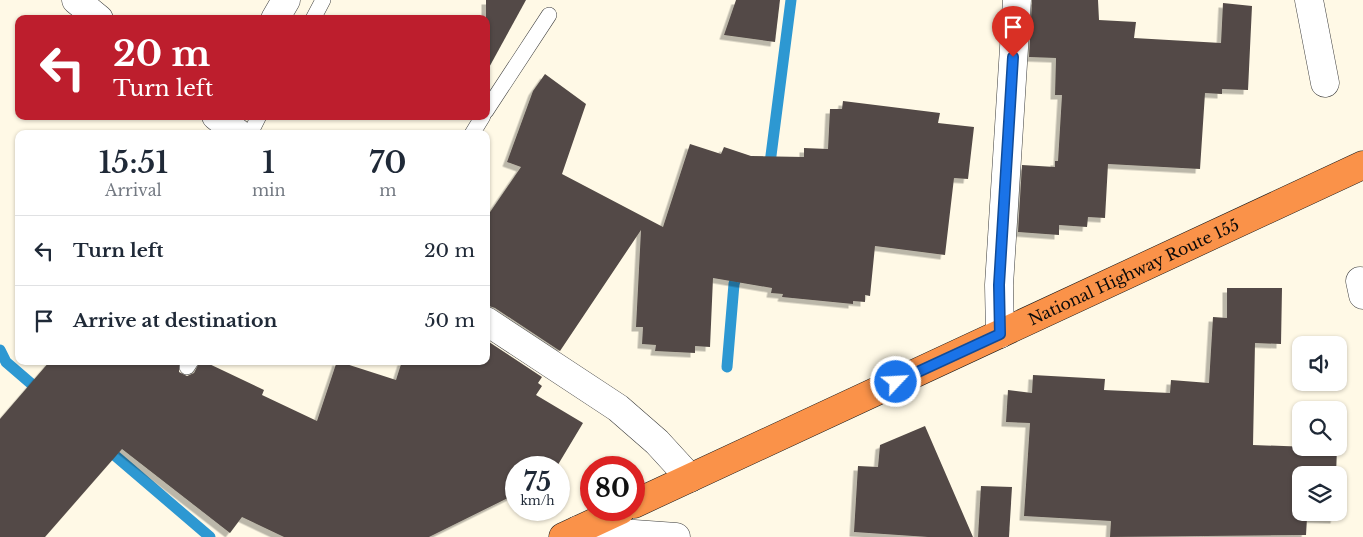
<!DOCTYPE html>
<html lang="en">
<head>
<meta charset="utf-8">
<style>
	:root { --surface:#fff; --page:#f6f6f7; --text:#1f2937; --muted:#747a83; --line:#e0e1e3 }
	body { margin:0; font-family:"Libre Baskerville",serif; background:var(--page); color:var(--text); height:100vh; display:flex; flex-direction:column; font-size:19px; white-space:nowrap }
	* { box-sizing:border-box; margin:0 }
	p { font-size:16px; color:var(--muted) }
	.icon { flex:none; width:28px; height:28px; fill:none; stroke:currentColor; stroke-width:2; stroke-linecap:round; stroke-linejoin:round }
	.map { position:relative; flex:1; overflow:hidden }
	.drawer { position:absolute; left:15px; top:130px; width:475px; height:235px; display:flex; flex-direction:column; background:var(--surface); border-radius:10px; box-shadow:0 1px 4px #0004 }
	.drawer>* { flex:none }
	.banner { position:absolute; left:15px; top:15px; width:475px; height:105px; border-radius:10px; box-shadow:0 1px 4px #0004; background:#bd1e2d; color:#fff; overflow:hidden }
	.controls { position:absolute; left:1292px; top:336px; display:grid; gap:10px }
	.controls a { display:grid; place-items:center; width:55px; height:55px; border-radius:10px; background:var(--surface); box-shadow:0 1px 4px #0004; font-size:25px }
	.speed { position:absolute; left:505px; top:456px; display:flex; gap:10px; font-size:25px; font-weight:700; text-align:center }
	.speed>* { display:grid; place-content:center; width:65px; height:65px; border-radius:50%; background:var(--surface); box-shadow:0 1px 4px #0004; line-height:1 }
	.speed small { font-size:12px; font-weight:400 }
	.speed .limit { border:8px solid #d22; background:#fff; color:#111 }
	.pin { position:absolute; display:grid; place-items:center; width:42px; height:42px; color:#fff; margin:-51px -21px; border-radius:50% 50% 50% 0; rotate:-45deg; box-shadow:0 0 5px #0007 }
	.pin .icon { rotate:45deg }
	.me { position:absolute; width:55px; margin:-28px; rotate:65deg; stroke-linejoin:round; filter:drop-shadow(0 0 4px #0008) }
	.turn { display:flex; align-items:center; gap:18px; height:105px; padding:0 15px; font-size:22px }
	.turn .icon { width:65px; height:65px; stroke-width:2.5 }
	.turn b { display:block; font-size:35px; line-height:42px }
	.eta { display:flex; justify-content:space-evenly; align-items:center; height:85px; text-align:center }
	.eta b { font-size:30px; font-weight:600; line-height:35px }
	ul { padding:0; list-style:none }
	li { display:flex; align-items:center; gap:15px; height:70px; padding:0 15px; border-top:1px solid var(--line) }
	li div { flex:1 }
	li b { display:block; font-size:19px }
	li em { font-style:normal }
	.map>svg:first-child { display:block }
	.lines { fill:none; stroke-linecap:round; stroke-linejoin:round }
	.stream { stroke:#2d98d2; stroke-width:11 }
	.building { fill:#534a46; filter:url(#shadow) }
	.lane-casing { stroke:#3d3d3d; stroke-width:16 }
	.street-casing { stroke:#3d3d3d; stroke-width:29 }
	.highway-casing { stroke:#1b1b1b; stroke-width:29 }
	.lane { stroke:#fff; stroke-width:15 }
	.street { stroke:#fff; stroke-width:28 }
	.highway { stroke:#fa9249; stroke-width:28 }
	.route-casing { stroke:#114b97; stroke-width:12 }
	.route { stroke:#1a73e8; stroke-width:9 }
	.labels { text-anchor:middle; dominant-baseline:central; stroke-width:5; stroke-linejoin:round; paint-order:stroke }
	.street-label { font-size:16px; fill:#0a0a0a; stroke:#fff }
</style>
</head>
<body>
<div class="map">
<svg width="1363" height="537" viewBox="0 0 1363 537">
	<defs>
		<filter id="shadow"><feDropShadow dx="-4.5" dy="4.5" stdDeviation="0" flood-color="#0004"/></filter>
	</defs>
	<rect width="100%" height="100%" fill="#fff9e6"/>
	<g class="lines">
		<g class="stream">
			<polyline points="769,171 791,0"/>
			<polyline points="0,350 6,362 42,393"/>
			<polyline points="727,367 734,284 739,268"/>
			<polyline points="105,447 210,537"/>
		</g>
	</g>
	<g class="building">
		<polygon points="486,0 526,0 486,73"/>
		<polygon points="736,0 780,0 775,42 724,35"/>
		<polygon points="1032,0 1098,0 1099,20 1136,22 1134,38 1221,43 1223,3 1252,6 1248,90 1222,89 1222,94 1205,93 1200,169 1108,164 1105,218 1088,217 1087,227 1059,225 1059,235 1018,232 1022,165 1055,167 1055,161 1058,161 1062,95 1055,95 1056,58 1029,57"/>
		<polygon points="545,74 586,104 562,174 663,227 690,144 721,154 724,147 751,156 804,157 804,148 828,149 830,109 842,109 843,101 940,113 938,123 974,127 968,179 954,178 945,255 875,246 870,296 865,295 865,302 853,301 853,304 782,297 783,294 771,293 772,288 713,278 710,347 695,346 695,353 655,351 656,345 642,344 643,327 636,327 641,230 560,351 495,308 486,305 486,218 521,167 507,162 533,91"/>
		<polygon points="1227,288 1282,288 1281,344 1255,343 1253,445 1337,448 1336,475 1301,475 1301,512 1336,512 1335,519 1307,518 1306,535 1110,537 1111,521 1024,516 1030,423 1006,422 1008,390 1032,393 1033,375 1105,379 1104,390 1170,393 1171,380 1209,383 1213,317 1227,318"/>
		<polygon points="486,340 542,377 538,383 542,386 536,395 583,423 556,468 516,468 516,494 429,537 284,537 242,517 230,533 122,449 45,537 0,537 0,419 50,361 180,361 179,372 187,376 194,373 200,361 203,361 264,390 262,395 317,421 337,361 396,380 402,361 486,361"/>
		<polygon points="925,426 973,537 928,537 854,532 858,466 878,467 880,445"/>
		<polygon points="981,486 1012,487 1009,537 978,537"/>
	</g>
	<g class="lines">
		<g class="lane-casing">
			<g id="lane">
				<polyline points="313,19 323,0"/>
				<polyline points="486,111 549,15"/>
				<polyline points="250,134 259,116"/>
				<polyline points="472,134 483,116"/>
				<polyline points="187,367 191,361"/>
			</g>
		</g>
		<g class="street-casing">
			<g id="street">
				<polyline points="76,0 99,19"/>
				<polyline points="1309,0 1325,83"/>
				<polyline points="275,19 286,0"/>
				<polyline points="216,116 239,134"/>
				<polyline points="1360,281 1363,295"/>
				<polyline points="486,321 618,408 657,442 690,478"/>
				<polyline points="1000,334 999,285 1017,0"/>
				<polyline points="578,530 676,537"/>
			</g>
		</g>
		<g class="highway-casing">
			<g id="highway">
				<path id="s1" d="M 634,504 L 1363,165"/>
				<polyline points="563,537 621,510"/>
			</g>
		</g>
		<use href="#lane" class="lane"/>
		<use href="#street" class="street"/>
		<use href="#highway" class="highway"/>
	</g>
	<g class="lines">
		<g class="route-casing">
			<polyline id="route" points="896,382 1000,334 999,285 1013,57"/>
		</g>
		<use href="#route" class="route"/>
	</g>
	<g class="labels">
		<g class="street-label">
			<text stroke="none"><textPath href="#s1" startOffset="551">National Highway Route 155</textPath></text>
		</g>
	</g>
</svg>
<div class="controls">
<a><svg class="icon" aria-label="sound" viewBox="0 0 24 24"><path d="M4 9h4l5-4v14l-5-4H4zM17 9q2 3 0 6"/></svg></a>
<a><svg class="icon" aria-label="search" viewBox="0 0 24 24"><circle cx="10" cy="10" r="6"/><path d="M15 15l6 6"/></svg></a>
<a><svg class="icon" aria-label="layers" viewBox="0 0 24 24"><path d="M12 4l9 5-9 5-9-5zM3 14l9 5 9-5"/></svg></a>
</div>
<div class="speed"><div>75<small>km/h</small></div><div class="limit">80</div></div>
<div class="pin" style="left:1013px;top:57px;background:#d93025"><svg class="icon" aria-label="arrive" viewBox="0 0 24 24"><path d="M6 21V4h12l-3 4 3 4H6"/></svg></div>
<svg class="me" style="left:896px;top:382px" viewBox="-20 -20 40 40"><circle r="17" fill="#1a73e8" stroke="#fff" stroke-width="3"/><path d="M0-11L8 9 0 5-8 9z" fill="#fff"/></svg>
<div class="banner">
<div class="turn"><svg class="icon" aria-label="left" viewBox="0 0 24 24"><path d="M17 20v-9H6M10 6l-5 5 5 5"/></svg><div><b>20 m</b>Turn left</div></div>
</div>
<section class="drawer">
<div class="eta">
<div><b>15:51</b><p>Arrival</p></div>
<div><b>1</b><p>min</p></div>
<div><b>70</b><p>m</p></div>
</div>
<ul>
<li><svg class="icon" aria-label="left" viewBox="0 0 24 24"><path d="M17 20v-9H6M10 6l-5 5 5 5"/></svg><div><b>Turn left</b></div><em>20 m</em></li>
<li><svg class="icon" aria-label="arrive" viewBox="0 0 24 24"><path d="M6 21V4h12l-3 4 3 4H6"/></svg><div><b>Arrive at destination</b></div><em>50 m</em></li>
</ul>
</section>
</div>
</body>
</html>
